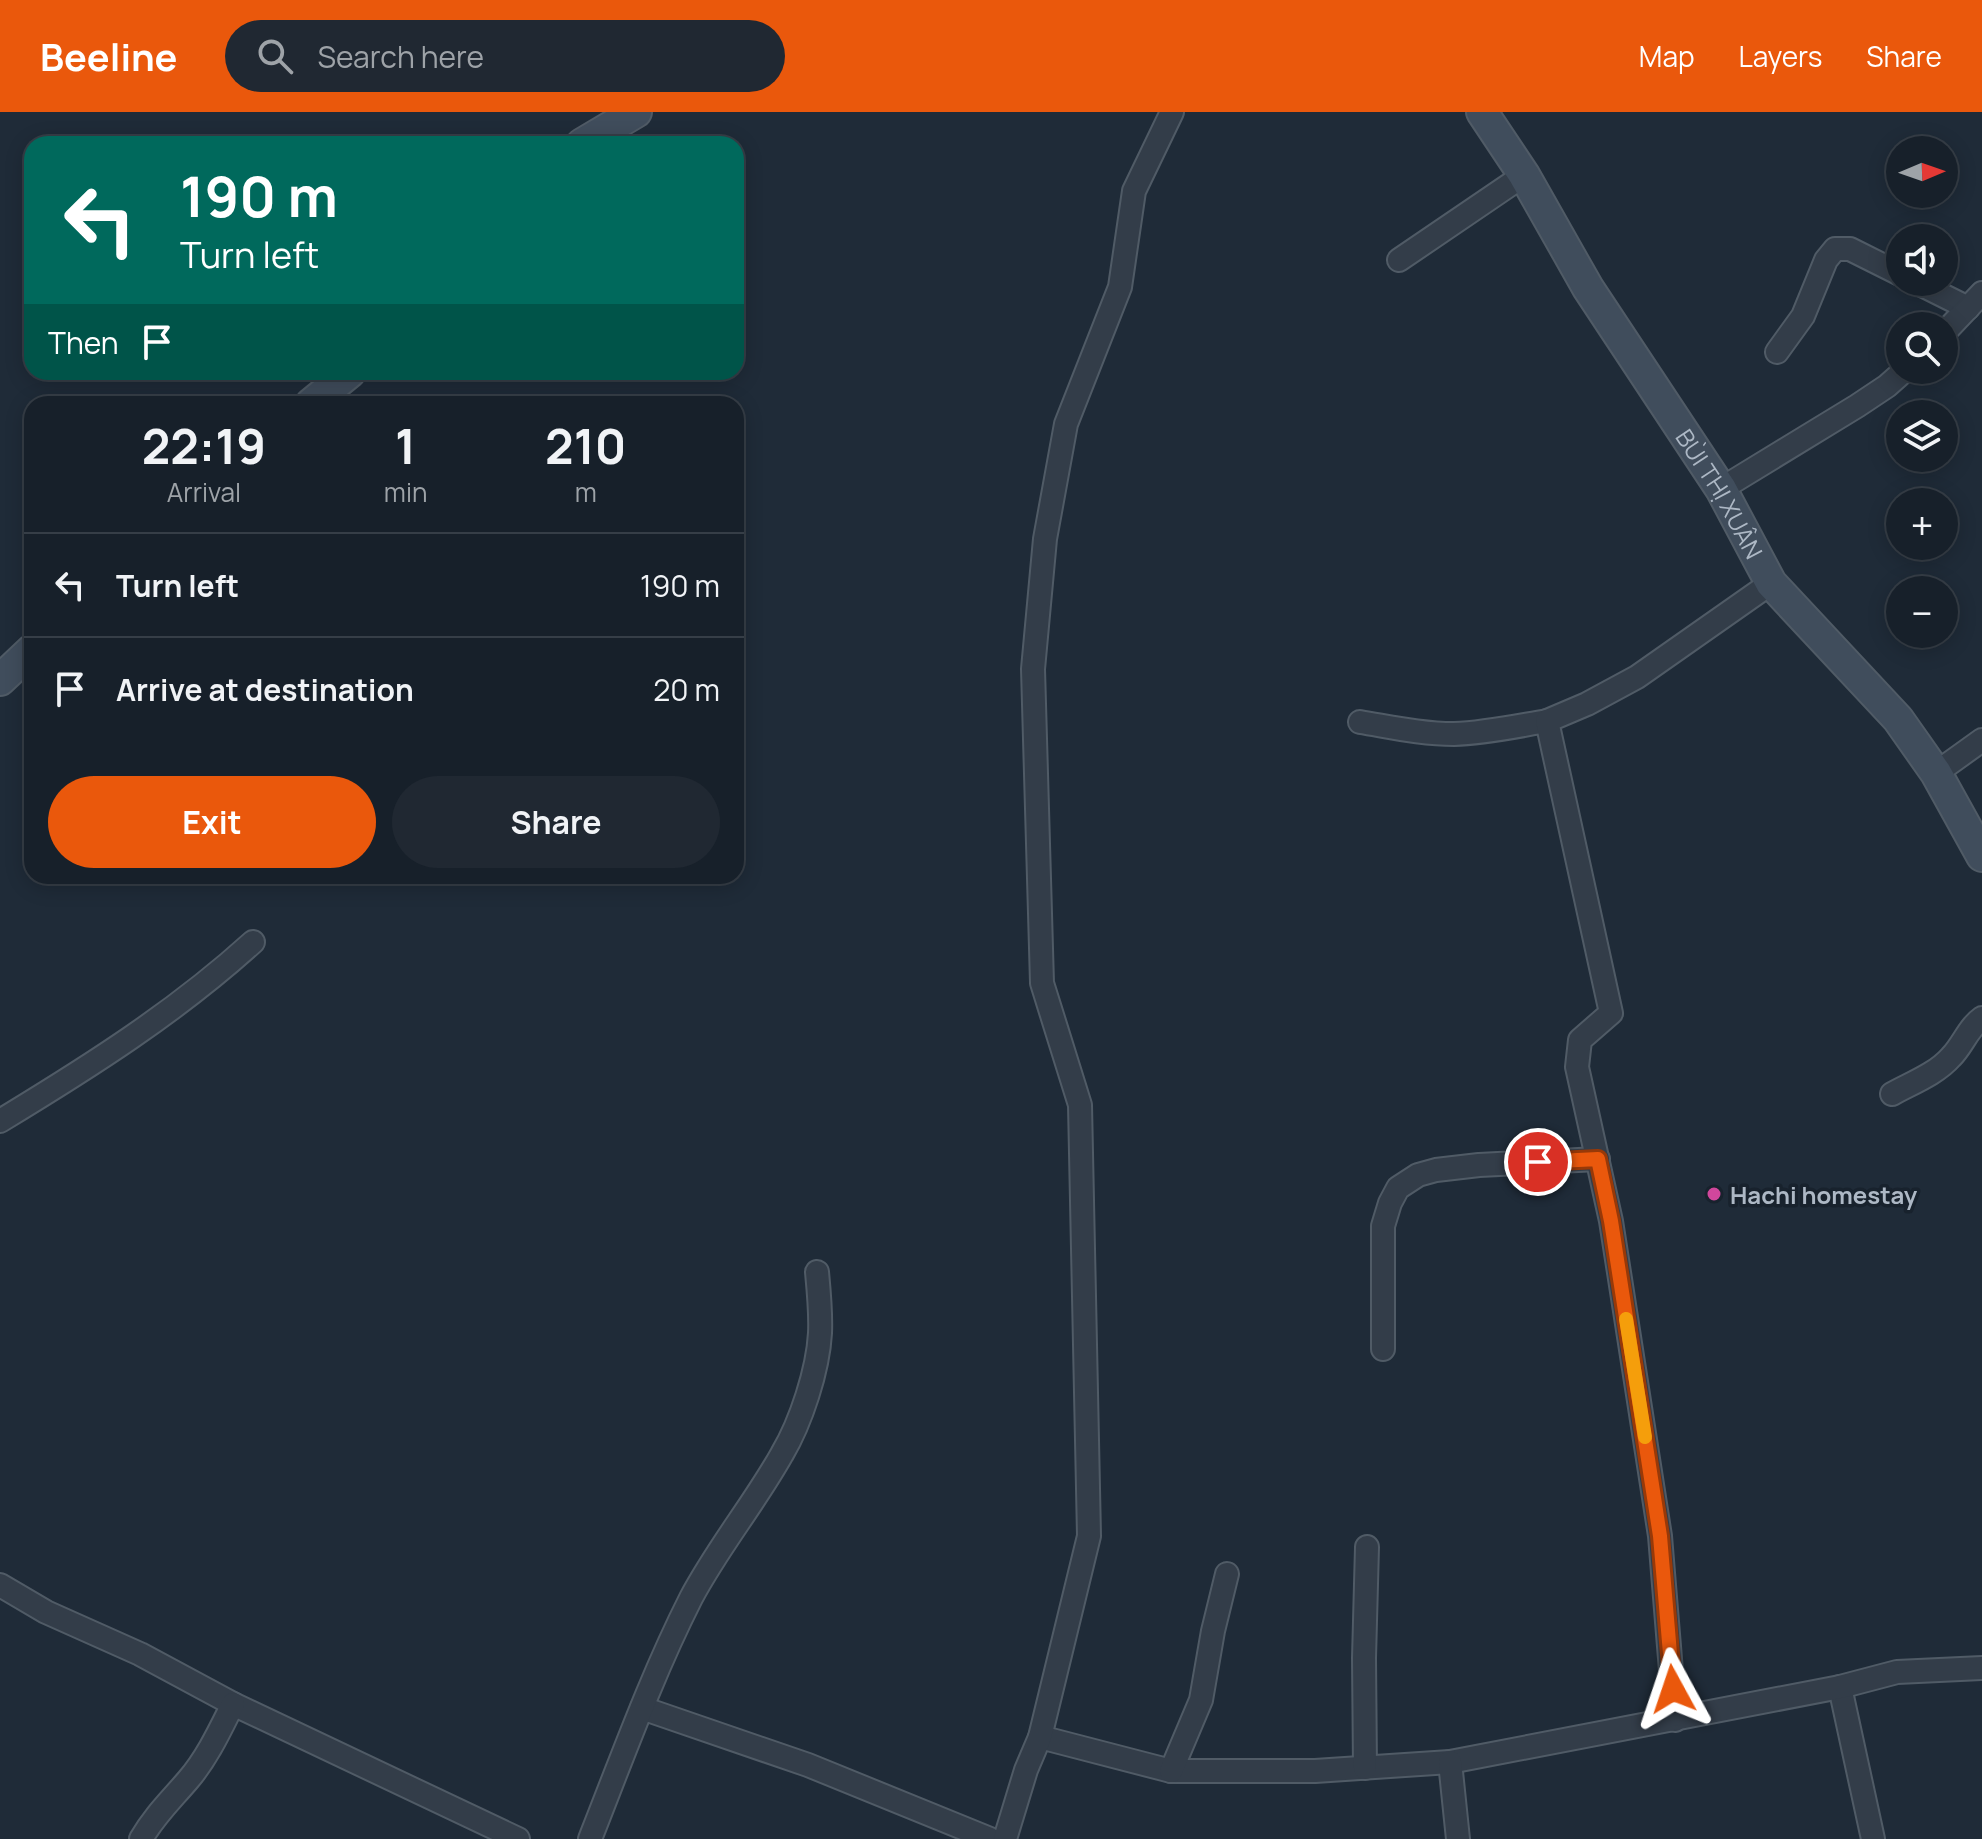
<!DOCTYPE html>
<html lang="en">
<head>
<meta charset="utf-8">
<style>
	:root { --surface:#17202a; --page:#202832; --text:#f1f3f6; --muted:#9ea3a8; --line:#363e47; --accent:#ea580c }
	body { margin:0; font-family:Manrope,sans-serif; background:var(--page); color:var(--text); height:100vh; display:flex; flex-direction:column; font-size:30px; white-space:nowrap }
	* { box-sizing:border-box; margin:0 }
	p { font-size:26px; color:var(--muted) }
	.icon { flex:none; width:44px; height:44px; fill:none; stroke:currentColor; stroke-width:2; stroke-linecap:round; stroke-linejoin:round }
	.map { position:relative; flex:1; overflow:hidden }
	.details { position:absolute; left:24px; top:284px; width:720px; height:488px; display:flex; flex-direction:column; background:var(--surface); border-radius:24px; box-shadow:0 4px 20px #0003,0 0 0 2px var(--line) }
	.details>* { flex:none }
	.banner { position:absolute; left:24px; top:24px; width:720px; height:244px; border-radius:24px; box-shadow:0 4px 20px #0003,0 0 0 2px var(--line); background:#00695c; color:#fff; overflow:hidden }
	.needle { width:52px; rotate:88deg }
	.buttons { position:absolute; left:1886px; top:24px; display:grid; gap:16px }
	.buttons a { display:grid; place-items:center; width:72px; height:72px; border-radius:50%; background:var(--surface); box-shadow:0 4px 20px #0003,0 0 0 2px var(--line); font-size:40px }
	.pin { position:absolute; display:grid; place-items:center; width:68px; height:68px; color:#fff; margin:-34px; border:4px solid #fff; border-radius:50%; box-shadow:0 2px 8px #0007 }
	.me { position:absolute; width:88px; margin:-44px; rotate:355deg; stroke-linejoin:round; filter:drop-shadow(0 0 6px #0008) }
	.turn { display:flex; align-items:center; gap:28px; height:168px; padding:0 24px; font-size:36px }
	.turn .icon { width:104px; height:104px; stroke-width:2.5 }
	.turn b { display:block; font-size:56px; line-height:68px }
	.then { display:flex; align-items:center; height:76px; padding:0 24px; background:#0003; gap:16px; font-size:30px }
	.eta { display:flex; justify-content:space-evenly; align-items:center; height:136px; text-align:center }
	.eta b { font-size:48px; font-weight:700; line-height:56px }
	.button { display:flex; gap:16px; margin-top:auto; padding:16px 24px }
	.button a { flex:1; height:92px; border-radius:48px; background:var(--accent); color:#fff; font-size:32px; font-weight:700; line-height:92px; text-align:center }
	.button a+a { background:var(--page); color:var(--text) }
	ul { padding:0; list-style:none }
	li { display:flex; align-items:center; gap:24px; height:104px; padding:0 24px; border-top:2px solid var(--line) }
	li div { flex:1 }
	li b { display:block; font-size:30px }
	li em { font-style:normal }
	header { display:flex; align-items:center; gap:48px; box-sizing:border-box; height:112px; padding:0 40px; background:var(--accent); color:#fff }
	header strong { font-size:38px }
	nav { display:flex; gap:44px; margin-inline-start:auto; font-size:28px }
	.search { width:560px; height:72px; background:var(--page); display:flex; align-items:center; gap:20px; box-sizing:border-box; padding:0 28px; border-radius:44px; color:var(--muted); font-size:30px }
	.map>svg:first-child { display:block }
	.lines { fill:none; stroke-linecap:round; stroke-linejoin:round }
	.street-casing { stroke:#505b66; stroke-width:26 }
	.secondary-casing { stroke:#505b66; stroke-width:34 }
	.street { stroke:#333d49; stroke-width:22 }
	.secondary { stroke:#404d5c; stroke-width:30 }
	.route-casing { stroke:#983908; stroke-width:20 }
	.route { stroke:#ea580c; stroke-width:14 }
	.slow { stroke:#f59e0b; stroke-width:14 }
	.hotel-dot { fill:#d1479c; stroke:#18222d; stroke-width:3 }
	.labels { text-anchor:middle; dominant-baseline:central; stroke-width:7; stroke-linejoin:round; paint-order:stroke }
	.street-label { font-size:24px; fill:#adb8c5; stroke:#18222d }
	.poi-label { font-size:24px; font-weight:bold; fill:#adb8c5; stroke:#18222d; text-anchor:start }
</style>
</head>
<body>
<header>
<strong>Beeline</strong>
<div class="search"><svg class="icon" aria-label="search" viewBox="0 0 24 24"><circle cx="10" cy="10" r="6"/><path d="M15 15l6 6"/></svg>Search here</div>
<nav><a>Map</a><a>Layers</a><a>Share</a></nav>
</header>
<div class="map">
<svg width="1982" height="1727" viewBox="0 0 1982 1727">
	<rect width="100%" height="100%" fill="#1f2b38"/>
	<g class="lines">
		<g class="street-casing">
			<g id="street">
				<polyline points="1399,148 1524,63"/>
				<polyline points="1916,170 1968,196"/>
				<polyline points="1944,221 1982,181"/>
				<polyline points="1777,240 1803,204 1826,148 1835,137 1850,137 1900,162"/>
				<polyline points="1721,377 1857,294 1887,274 1905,258"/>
				<path d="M 1360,610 C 1391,615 1422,622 1454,622 C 1485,621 1517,614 1547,609"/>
				<polyline points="1936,661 1982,628"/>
				<path d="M 1892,982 C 1912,971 1936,962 1951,945 C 1963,933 1968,916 1982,906"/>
				<path d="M 0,1009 C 89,955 176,900 253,830"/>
				<polyline points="1383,1237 1383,1114 1390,1091 1398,1076 1418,1063 1436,1058 1479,1053 1598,1047"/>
				<polyline points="0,1473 46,1500 140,1542 233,1592 518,1727"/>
				<polyline points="1840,1575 1873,1727"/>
				<polyline points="642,1596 808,1653 990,1727"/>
				<polyline points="1675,1608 1660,1424 1611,1109 1577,955 1580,928 1611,901 1547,609 1587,592 1637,565 1771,471"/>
				<polyline points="1040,1625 1171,1659 1315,1659 1450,1650 1840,1575 1897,1560 1982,1556"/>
				<polyline points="1450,1650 1458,1727"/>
				<polyline points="1365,1656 1364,1546 1367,1435"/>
				<polyline points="1171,1659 1201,1588 1213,1519 1227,1462"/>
				<path d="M 141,1727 C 154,1704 171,1688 188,1668 C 207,1646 220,1618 233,1592"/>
				<path d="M 590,1727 C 622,1646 652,1563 691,1486 C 718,1435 754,1392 782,1342 C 801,1310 818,1258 820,1221 C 821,1201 819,1181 817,1160"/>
				<polyline points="1005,1727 1026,1658 1040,1625 1089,1424 1080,993 1042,871 1033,557 1045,427 1066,312 1120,175 1134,79 1172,0"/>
			</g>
		</g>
		<g class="secondary-casing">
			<g id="secondary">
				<path id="s1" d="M 1482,0 L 1524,63 L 1588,176 L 1721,377 L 1771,471 L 1898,607 L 1936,661 L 1982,744"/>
				<polyline points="582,32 636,0"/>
				<polyline points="311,292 350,260"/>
				<polyline points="0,568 32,538"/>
			</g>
		</g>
		<use href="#street" class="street"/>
		<use href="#secondary" class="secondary"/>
	</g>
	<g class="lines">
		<g class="route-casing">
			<polyline id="route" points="1538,1050 1598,1047 1611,1109 1660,1424 1673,1577"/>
		</g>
		<use href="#route" class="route"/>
		<polyline class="slow" points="1626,1207 1645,1325"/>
	</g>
	<circle class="hotel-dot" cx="1714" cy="1082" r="8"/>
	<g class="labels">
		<g class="street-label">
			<text stroke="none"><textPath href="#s1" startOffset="450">BÙI THỊ XUÂN</textPath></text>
		</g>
		<g class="poi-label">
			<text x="1730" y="1082">Hachi homestay</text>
		</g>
	</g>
</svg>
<div class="buttons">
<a><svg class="needle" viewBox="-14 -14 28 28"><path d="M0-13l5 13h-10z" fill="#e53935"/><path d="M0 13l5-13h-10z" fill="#9ea3a8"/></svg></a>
<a><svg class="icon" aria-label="sound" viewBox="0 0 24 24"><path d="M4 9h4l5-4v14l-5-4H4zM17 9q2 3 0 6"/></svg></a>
<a><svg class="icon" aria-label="search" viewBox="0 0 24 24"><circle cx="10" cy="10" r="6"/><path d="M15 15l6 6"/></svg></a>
<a><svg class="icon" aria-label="layers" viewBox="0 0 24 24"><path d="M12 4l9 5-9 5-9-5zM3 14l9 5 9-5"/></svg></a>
<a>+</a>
<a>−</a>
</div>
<div class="pin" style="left:1538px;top:1050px;background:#d93025"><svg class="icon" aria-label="arrive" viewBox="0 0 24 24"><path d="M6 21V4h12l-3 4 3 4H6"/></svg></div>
<svg class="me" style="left:1673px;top:1577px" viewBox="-20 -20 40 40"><path d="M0-17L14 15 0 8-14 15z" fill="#ea580c" stroke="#fff" stroke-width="4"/></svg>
<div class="banner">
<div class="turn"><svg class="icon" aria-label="left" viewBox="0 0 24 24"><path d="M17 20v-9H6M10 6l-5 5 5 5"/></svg><div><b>190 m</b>Turn left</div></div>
<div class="then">Then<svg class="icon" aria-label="arrive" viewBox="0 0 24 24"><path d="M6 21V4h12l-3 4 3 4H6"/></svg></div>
</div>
<section class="details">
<div class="eta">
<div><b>22:19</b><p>Arrival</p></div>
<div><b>1</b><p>min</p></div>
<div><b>210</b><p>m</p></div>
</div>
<ul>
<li><svg class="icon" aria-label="left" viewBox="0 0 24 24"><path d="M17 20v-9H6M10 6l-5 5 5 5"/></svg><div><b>Turn left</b></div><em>190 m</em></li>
<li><svg class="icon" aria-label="arrive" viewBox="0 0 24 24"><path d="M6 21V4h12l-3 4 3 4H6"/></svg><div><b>Arrive at destination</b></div><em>20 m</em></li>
</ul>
<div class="button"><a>Exit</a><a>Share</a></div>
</section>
</div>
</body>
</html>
